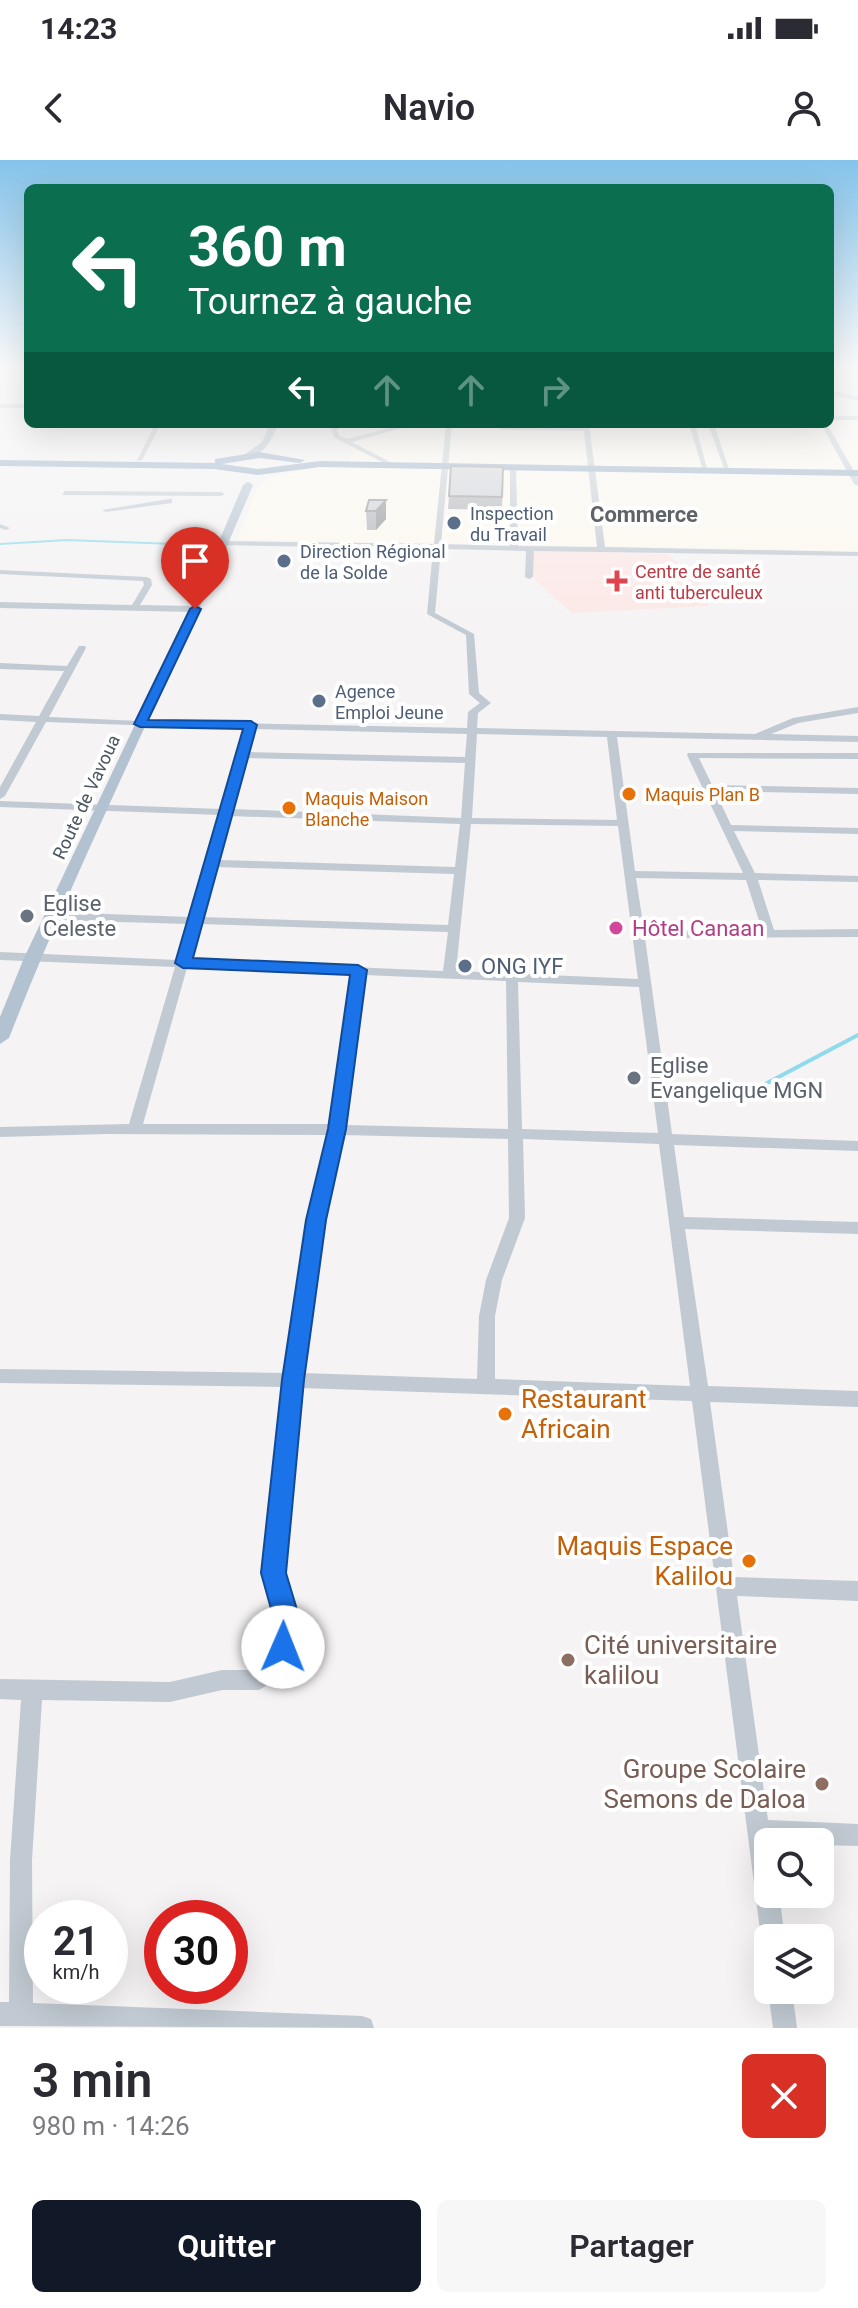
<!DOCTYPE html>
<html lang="fr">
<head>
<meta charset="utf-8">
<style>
	:root { --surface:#fff; --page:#f7f7f7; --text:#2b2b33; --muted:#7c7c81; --accent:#111827 }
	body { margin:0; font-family:Roboto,sans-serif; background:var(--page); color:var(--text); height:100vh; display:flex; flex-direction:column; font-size:30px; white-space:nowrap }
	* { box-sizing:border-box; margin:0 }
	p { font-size:26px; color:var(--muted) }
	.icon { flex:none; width:44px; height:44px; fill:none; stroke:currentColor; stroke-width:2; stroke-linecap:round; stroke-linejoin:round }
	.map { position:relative; height:1868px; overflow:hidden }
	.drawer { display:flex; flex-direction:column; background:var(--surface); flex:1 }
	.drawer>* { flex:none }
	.top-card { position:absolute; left:24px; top:24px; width:810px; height:244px; border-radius:12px; box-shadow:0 8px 32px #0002; background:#0b6e4f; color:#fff; overflow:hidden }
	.buttons { position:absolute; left:754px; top:1668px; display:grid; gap:16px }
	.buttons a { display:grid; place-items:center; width:80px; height:80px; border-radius:12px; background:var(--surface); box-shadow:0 8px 32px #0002; font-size:40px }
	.speed { position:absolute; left:24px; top:1740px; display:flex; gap:16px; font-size:40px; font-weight:700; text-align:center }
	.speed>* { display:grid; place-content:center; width:104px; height:104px; border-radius:50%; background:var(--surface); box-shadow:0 8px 32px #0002; line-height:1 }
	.speed small { font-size:20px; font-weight:400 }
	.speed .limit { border:12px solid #d22; background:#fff; color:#111 }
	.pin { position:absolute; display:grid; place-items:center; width:68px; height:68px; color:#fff; margin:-82px -34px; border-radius:50% 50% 50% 0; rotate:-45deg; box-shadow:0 0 8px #0007 }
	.pin .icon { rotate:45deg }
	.me { position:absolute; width:88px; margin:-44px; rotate:1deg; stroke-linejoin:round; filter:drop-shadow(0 0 6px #0008) }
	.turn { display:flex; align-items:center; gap:28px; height:168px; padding:0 32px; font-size:36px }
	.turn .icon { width:104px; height:104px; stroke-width:2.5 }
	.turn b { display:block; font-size:56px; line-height:68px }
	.lanes { display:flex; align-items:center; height:76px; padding:0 32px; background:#0003; justify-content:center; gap:40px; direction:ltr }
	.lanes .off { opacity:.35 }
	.round { display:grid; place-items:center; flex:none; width:84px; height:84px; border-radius:12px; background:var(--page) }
	.overview { display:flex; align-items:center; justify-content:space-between; height:136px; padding:0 32px }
	h1 { font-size:48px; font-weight:600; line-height:60px }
	.primary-button { display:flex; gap:16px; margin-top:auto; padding:16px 32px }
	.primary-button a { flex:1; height:92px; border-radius:12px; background:var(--accent); color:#fff; font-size:32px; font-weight:600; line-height:92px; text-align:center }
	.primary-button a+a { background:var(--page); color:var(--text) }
	.status { display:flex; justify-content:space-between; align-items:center; height:56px; padding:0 40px; background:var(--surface); direction:ltr }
	.status svg { height:22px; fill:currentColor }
	header { display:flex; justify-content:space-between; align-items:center; height:104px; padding:0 32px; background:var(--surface); font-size:36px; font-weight:600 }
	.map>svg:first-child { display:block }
	.commercial { fill:#fdf9ef }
	.medical { fill:#fce8e6 }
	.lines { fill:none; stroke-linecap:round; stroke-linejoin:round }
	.stream-far1 { stroke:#90daee; stroke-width:2 }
	.stream { stroke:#90daee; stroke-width:4 }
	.minor { fill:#c1cad2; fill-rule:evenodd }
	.major { fill:#b3c2d1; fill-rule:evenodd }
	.highway { fill:#8ba5c1; fill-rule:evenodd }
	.wall { fill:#b0b2b7 }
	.shaded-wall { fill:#909195 }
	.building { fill:#cdcfd5; stroke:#909195; stroke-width:2 }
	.route { fill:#1a73e8; stroke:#114b97; stroke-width:2 }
	.service-dot { fill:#5c6f8a; stroke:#fff; stroke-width:3 }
	.health-dot { fill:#e0444e; stroke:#fff; stroke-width:3 }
	.food-dot { fill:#e8710a; stroke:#fff; stroke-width:3 }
	.worship-dot { fill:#6b7280; stroke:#fff; stroke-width:3 }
	.hotel-dot { fill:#d1479c; stroke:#fff; stroke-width:3 }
	.education-dot { fill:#8d6e63; stroke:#fff; stroke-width:3 }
	.labels { text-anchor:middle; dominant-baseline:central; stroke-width:8; stroke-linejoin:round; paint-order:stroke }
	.far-service-label { font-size:18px; fill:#4e5e75; stroke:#fff; text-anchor:start }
	.far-health-label { font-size:18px; fill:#be3a42; stroke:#fff; text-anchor:start }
	.far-food-label { font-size:18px; fill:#c56008; stroke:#fff; text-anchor:start }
	.far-street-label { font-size:18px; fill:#4a5661; stroke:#fff }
	.far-quarter-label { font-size:22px; font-weight:bold; fill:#5f6368; stroke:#fff }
	.worship-label { font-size:22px; fill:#5b616d; stroke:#fff; text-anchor:start }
	.hotel-label { font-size:22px; fill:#b23c85; stroke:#fff; text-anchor:start }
	.service-label { font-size:22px; fill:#4e5e75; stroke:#fff; text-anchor:start }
	.near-food-label { font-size:26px; fill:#c56008; stroke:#fff; text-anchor:start }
	.near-education-label { font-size:26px; fill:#785e54; stroke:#fff; text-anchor:start }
</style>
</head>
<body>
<div class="status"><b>14:23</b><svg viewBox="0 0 49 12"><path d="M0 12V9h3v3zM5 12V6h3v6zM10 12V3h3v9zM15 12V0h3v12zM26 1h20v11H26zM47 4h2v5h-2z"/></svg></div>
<header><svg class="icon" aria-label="back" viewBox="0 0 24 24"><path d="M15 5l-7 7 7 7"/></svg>Navio<svg class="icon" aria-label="person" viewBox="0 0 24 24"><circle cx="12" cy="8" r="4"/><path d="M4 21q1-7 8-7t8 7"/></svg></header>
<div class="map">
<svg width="858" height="1868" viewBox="0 0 858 1868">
	<rect width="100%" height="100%" fill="#f5f3f3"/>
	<polygon class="commercial" points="830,260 858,260 858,391 237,380 257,328 271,317 317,307 350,307 353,282 421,264 830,264"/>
	<polygon class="medical" points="534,390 668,394 703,427 709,446 572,453 534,419"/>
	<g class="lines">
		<polyline class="stream-far1" points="0,384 67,380 201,385"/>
		<polyline class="stream" points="735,940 858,875"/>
		<g class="minor">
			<polygon points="830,230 858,237 858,241 830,234"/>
			<rect x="0" y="244" width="28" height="4"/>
			<rect x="830" y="256" width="28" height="4"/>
			<polygon points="155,264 161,264 142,300 137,301"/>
			<polygon points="334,264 340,264 337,271 340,276 347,279 404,264 414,264 352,282 394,304 392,307 335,278 331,271"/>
			<path d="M 446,264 L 452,264 L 441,384 L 510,386 L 510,307 L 513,305 L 516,307 L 518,386 L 597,387 L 584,271 L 502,270 L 499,268 L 502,266 L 583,267 L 583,264 L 589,264 L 605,387 L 858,392 L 858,396 L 534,391 L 533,417 L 529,419 L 525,417 L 526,391 L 441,389 L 435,453 L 474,474 L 479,533 L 491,543 L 478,553 L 477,568 L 755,574 L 793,558 L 858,547 L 858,553 L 798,563 L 771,574 L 858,576 L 858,582 L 617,577 L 635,711 L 743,713 L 687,595 L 688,593 L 858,593 L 858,599 L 699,598 L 712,625 L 858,628 L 858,634 L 715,631 L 731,665 L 858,668 L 858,674 L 734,671 L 755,713 L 858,716 L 858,722 L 758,720 L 774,770 L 858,769 L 858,777 L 645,778 L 672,974 L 858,981 L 858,991 L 674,985 L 684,1057 L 858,1062 L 858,1074 L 685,1069 L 708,1226 L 858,1231 L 858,1247 L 710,1242 L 734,1417 L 858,1421 L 858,1441 L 737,1436 L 768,1660 L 858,1664 L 858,1686 L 820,1685 L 820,1682 L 768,1682 L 768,1734 L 779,1734 L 785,1778 L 768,1778 L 768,1788 L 765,1786 L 761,1778 L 692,1241 L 301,1228 L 284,1413 L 298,1463 L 293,1487 L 279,1518 L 259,1530 L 222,1530 L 170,1542 L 42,1540 L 32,1700 L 33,1843 L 362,1856 L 371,1859 L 374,1868 L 0,1866 L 0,1842 L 9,1842 L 10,1700 L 21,1540 L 0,1539 L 0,1519 L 170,1522 L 222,1510 L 256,1510 L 265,1504 L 273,1486 L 278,1463 L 264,1413 L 284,1227 L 0,1223 L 0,1209 L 285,1213 L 308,1060 L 328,975 L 107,974 L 0,977 L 0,967 L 129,964 L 175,807 L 0,800 L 0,792 L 177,800 L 188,764 L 51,760 L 45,756 L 51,752 L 190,757 L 220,655 L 0,647 L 0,641 L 221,649 L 245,569 L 46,562 L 5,636 L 0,639 L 0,627 L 36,562 L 0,560 L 0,554 L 39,556 L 64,511 L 0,509 L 0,503 L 67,506 L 79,486 L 85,486 L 86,488 L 49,557 L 140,561 L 467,568 L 468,552 L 480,543 L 469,534 L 466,475 L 427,454 L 433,389 L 220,385 L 216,383 L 220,381 L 434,384 ZM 255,569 L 467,574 L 465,597 L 248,592 ZM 477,574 L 607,577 L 617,660 L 472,658 ZM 247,598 L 465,603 L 461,658 L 232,649 ZM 230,656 L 460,664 L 455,707 L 218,700 ZM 471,664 L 618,666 L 638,819 L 456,811 ZM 216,707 L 454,714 L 448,765 L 202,757 ZM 636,718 L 746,720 L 762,770 L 644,770 ZM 200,764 L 448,772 L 443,811 L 190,800 ZM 187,808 L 351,815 L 330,964 L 143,964 ZM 364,815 L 506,821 L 508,969 L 345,965 ZM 518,822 L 639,827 L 658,973 L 522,969 ZM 343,975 L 508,979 L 509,1058 L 486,1120 L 479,1156 L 477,1219 L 303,1213 L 324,1060 ZM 523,979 L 659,984 L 690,1226 L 495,1219 L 495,1156 L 502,1120 L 525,1058 Z"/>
			<polygon points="689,264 695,264 708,312 703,311"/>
			<polygon points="708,264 714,264 730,312 725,311"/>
			<polygon points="821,264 827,264 858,318 858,326 854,324"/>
			<polygon points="65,331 221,332 225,334 221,336 62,335"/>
			<polygon points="169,339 172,339 172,343 106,352 102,350"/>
			<polygon points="0,364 10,368 6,370 0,368"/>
			<polygon points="0,410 147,417 151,419 152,425 140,445 195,446 199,449 195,452 0,448 0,442 132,445 144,425 143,421 0,414"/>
			<polygon points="768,1830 792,1830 797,1868 773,1868"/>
		</g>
		<g class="major">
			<path d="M 270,264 L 278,264 C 272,280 264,296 245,298 L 245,294 L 262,282 Z"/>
			<path d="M 248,322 L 253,325 C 175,511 82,691 9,878 L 0,884 L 0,857 L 24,798 L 190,449 L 243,325 Z"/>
		</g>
		<polygon class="highway" points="259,292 305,300 300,303 259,298 222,304 258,309 320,301 858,310 858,316 320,307 258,315 214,309 0,306 0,300 215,303 215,299"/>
	</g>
	<g class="wall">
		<polygon points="503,307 502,350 448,349 449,336"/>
		<polygon points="369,340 386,359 376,370 367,370 366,351"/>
	</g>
	<polygon class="shaded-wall" points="386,340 386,359 376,370 376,351"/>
	<g class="building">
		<polygon points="451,306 503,307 502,337 449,336"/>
		<polygon points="369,340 386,340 376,351 366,351"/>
	</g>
	<linearGradient id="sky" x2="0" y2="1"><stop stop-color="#85c3ea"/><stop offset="0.44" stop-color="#fafafa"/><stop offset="1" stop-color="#fafafa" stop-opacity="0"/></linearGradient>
	<rect width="858" height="471" fill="url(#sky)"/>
	<polygon class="route" points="195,446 201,449 148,560 251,561 257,565 193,798 358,805 367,810 346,969 326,1060 304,1220 286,1413 301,1463 292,1497 283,1501 273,1497 270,1487 275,1463 261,1413 282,1220 306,1060 328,969 350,815 183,808 175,803 243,569 140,567 134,564 190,449"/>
	<g class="service-dot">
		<circle cx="454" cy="363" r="8"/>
		<circle cx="284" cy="401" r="8"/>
		<circle cx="319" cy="541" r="8"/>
		<circle cx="465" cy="806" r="8"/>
	</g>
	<path class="health-dot" d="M613 409h8v8h8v8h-8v8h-8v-8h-8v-8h8z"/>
	<g class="food-dot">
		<circle cx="629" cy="634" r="8"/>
		<circle cx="289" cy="648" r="8"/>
		<circle cx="505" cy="1254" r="8"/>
		<circle cx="749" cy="1401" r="8"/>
	</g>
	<g class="worship-dot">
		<circle cx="27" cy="756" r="8"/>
		<circle cx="634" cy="918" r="8"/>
	</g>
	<circle class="hotel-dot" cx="616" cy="768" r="8"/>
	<g class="education-dot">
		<circle cx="568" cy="1500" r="8"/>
		<circle cx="822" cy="1624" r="8"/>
	</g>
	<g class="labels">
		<g class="far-service-label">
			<text x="470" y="353">Inspection<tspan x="470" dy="21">du Travail</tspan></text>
			<text x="300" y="391">Direction Régional<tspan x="300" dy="21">de la Solde</tspan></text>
			<text x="335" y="531">Agence<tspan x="335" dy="21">Emploi Jeune</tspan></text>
		</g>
		<g class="far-health-label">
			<text x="635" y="411">Centre de santé<tspan x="635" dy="21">anti tuberculeux</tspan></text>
		</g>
		<g class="far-food-label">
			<text x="645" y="634">Maquis Plan B</text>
			<text x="305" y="638">Maquis Maison<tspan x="305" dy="21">Blanche</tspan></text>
		</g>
		<g class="far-street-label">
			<text transform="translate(86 637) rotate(-65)">Route de Vavoua</text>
		</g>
		<g class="far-quarter-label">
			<text x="644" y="354">Commerce</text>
		</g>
		<g class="worship-label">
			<text x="43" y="743">Eglise<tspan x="43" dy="25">Celeste</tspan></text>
			<text x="650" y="905">Eglise<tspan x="650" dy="25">Evangelique MGN</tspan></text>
		</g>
		<g class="hotel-label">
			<text x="632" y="768">Hôtel Canaan</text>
		</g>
		<g class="service-label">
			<text x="481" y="806">ONG IYF</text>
		</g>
		<g class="near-food-label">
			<text x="521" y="1239">Restaurant<tspan x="521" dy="30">Africain</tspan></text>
			<text x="733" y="1386" text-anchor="end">Maquis Espace<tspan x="733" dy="30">Kalilou</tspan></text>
		</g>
		<g class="near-education-label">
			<text x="584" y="1485">Cité universitaire<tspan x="584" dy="30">kalilou</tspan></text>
			<text x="806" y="1609" text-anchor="end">Groupe Scolaire<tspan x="806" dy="30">Semons de Daloa</tspan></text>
		</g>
	</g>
</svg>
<div class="buttons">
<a><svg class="icon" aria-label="search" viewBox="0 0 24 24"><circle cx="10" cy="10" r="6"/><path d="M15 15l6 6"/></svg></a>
<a><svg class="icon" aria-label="layers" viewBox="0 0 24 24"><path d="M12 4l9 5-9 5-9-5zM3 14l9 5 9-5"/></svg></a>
</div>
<div class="speed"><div>21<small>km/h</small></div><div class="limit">30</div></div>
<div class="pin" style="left:195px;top:449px;background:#d93025"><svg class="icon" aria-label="arrive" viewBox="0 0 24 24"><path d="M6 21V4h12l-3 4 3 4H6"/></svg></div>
<svg class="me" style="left:283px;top:1487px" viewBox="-20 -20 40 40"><circle r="19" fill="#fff"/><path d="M0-13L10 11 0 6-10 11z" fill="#1a73e8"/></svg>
<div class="top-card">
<div class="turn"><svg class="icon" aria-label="left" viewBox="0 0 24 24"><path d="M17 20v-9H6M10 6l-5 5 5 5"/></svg><div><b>360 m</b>Tournez à gauche</div></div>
<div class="lanes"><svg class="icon" aria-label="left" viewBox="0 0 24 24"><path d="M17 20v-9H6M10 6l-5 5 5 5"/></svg><svg class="icon off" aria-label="ahead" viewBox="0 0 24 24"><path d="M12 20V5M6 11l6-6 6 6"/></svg><svg class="icon off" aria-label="ahead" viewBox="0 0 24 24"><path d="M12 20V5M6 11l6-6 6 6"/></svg><svg class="icon off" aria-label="right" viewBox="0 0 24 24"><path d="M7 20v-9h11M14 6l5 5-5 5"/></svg></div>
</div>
</div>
<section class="drawer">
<div class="overview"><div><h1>3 min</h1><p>980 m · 14:26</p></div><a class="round" style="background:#d93025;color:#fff"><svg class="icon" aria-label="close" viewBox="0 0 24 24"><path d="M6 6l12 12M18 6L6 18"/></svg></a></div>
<div class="primary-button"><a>Quitter</a><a>Partager</a></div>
</section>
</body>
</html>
